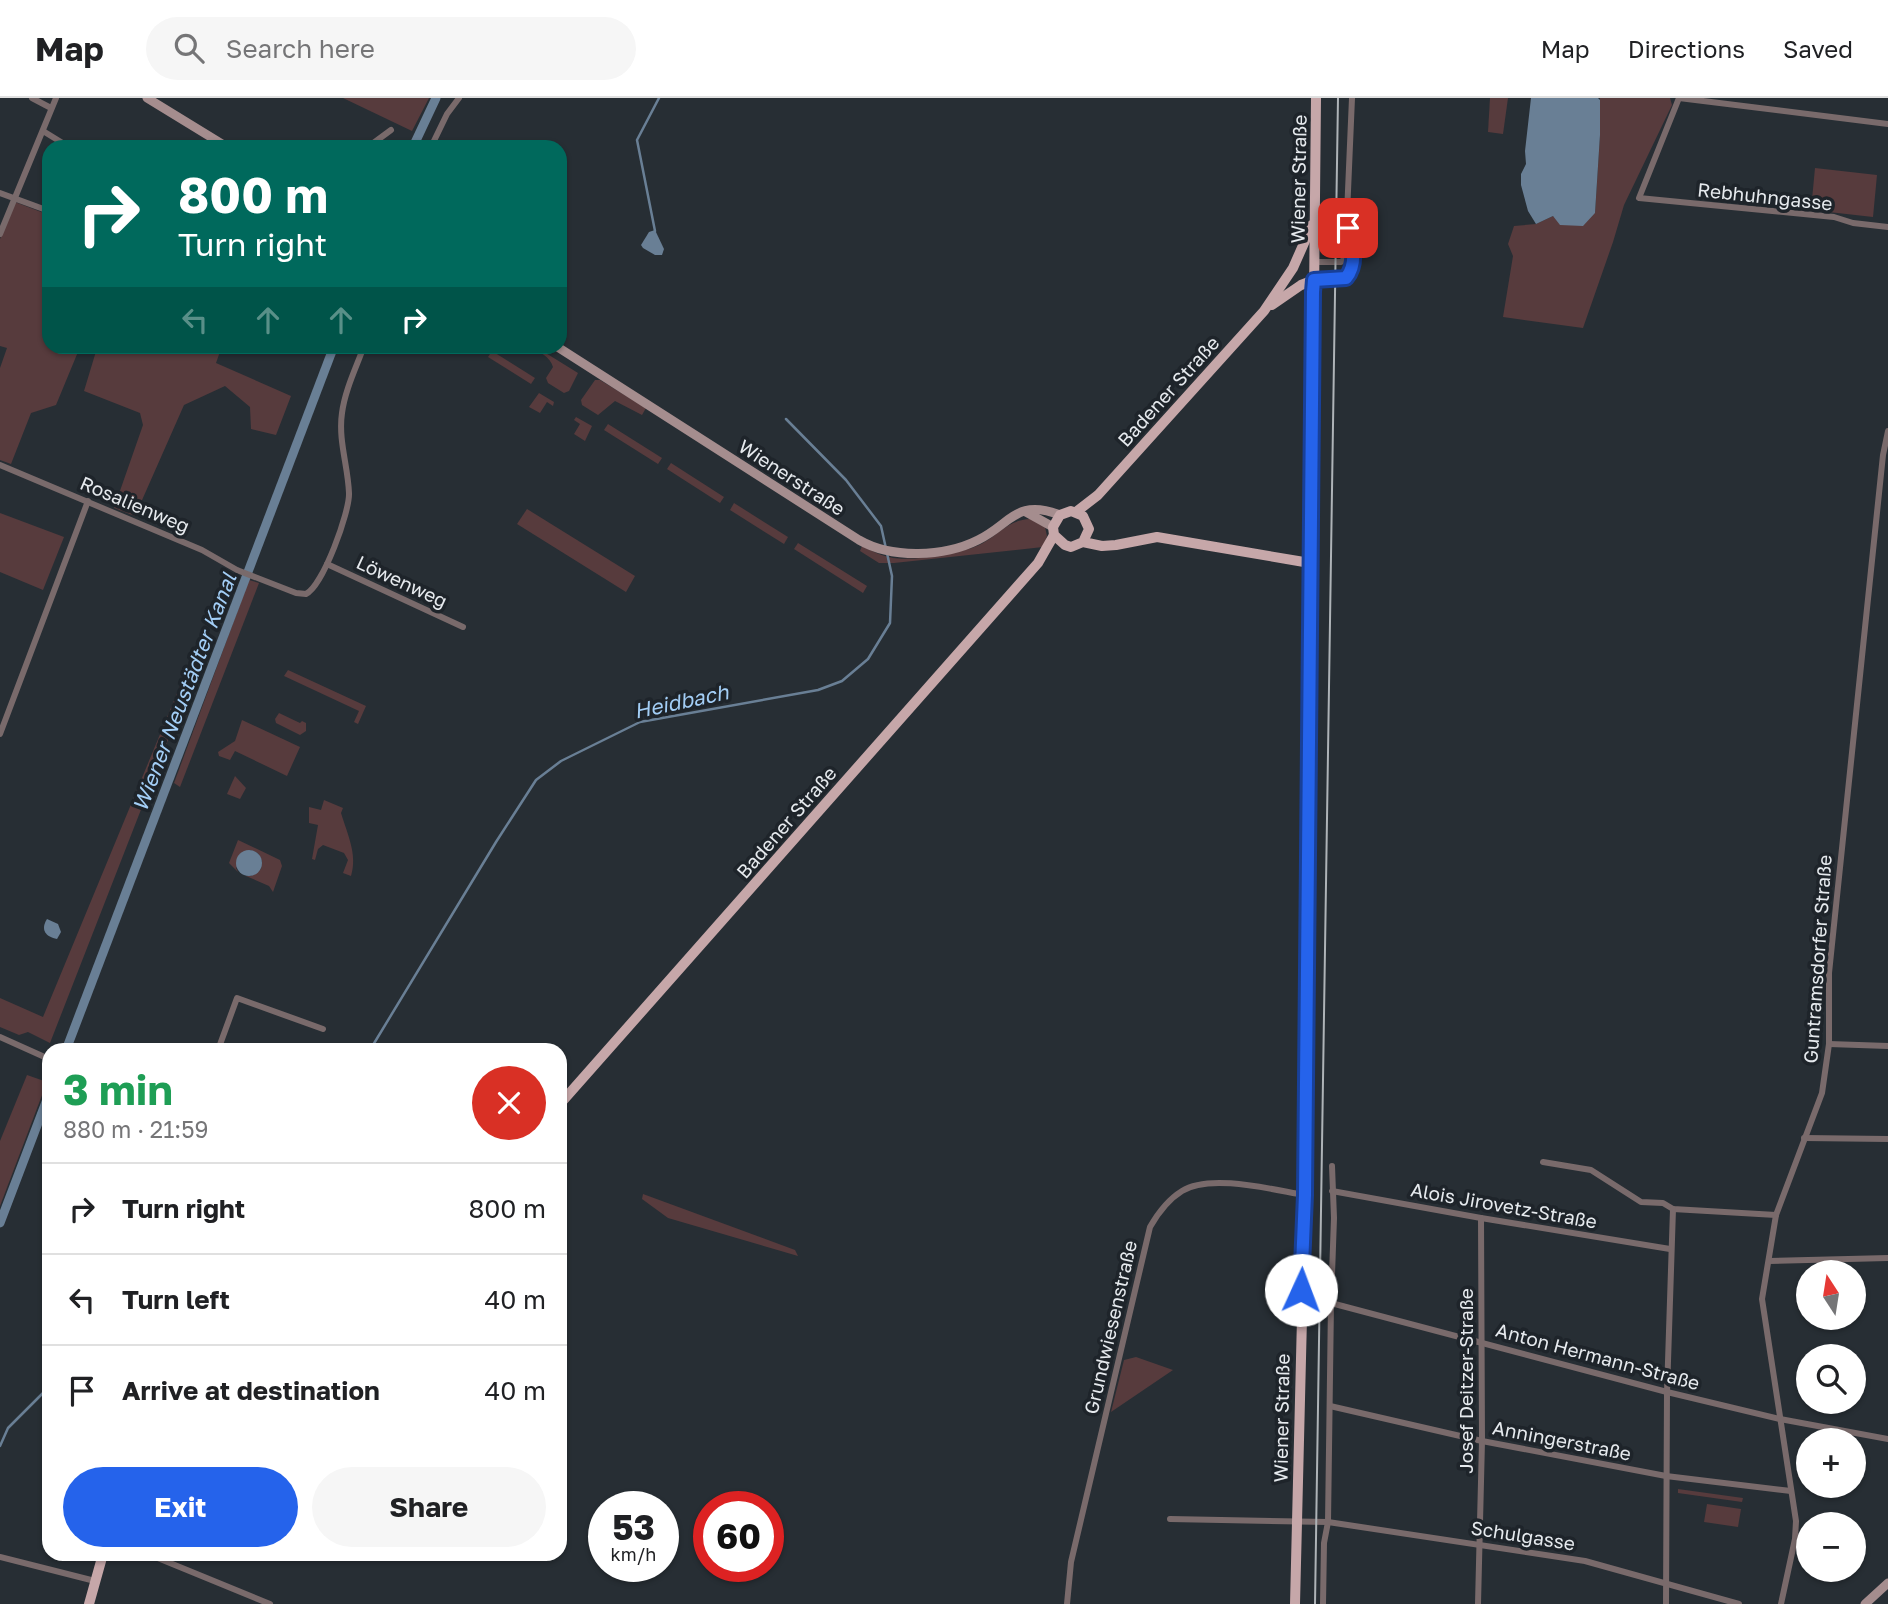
<!DOCTYPE html>
<html lang="en">
<head>
<meta charset="utf-8">
<style>
	:root { --surface:#fff; --page:#f6f6f6; --text:#202124; --muted:#757577; --line:#e0e0e0; --accent:#2563eb }
	body { margin:0; font-family:"Golos Text",sans-serif; background:var(--page); color:var(--text); height:100vh; display:flex; flex-direction:column; font-size:26px; white-space:nowrap }
	* { box-sizing:border-box; margin:0 }
	p { font-size:23px; color:var(--muted) }
	.icon { flex:none; width:38px; height:38px; fill:none; stroke:currentColor; stroke-width:2; stroke-linecap:round; stroke-linejoin:round }
	.map { position:relative; flex:1; overflow:hidden }
	.sheet { position:absolute; left:42px; top:945px; width:525px; height:518px; display:flex; flex-direction:column; background:var(--surface); border-radius:21px; box-shadow:0 2px 5px #0004 }
	.sheet>* { flex:none }
	.hud { position:absolute; left:42px; top:42px; width:525px; height:214px; border-radius:21px; box-shadow:0 2px 5px #0004; background:#00695c; color:#fff; overflow:hidden }
	.needle { width:46px; rotate:348deg }
	.buttons { position:absolute; left:1796px; top:1162px; display:grid; gap:14px }
	.buttons a { display:grid; place-items:center; width:70px; height:70px; border-radius:50%; background:var(--surface); box-shadow:0 2px 5px #0004; font-size:35px }
	.speed { position:absolute; left:588px; top:1393px; display:flex; gap:14px; font-size:35px; font-weight:700; text-align:center }
	.speed>* { display:grid; place-content:center; width:91px; height:91px; border-radius:50%; background:var(--surface); box-shadow:0 2px 5px #0004; line-height:1 }
	.speed small { font-size:18px; font-weight:400 }
	.speed .limit { border:10px solid #d22; background:#fff; color:#111 }
	.pin { position:absolute; display:grid; place-items:center; width:60px; height:60px; color:#fff; margin:-30px; border-radius:14px; box-shadow:0 4px 10px #0006 }
	.me { position:absolute; width:77px; margin:-38px; rotate:2deg; stroke-linejoin:round; filter:drop-shadow(0 0 5px #0008) }
	.turn { display:flex; align-items:center; gap:24px; height:147px; padding:0 21px; font-size:32px }
	.turn .icon { width:91px; height:91px; stroke-width:2.5 }
	.turn b { display:block; font-size:49px; line-height:60px }
	.lanes { display:flex; align-items:center; height:66px; padding:0 21px; background:#0003; justify-content:center; gap:35px; direction:ltr }
	.lanes .off { opacity:.35 }
	.round { display:grid; place-items:center; flex:none; width:74px; height:74px; border-radius:37px; background:var(--page) }
	.headline { display:flex; align-items:center; justify-content:space-between; height:119px; padding:0 21px }
	h1 { font-size:42px; font-weight:700; line-height:52px; color:#1e9e55 }
	.primary-button { display:flex; gap:14px; margin-top:auto; padding:14px 21px }
	.primary-button a { flex:1; height:80px; border-radius:42px; background:var(--accent); color:#fff; font-size:28px; font-weight:700; line-height:80px; text-align:center }
	.primary-button a+a { background:var(--page); color:var(--text) }
	ul { padding:0; list-style:none }
	li { display:flex; align-items:center; gap:21px; height:91px; padding:0 21px; border-top:2px solid var(--line) }
	li div { flex:1 }
	li b { display:block; font-size:26px }
	li em { font-style:normal }
	header { display:flex; align-items:center; gap:42px; box-sizing:border-box; height:98px; padding:0 35px; background:var(--surface); border-bottom:2px solid var(--line) }
	header strong { font-size:33px }
	nav { display:flex; gap:38px; margin-inline-start:auto; font-size:24px }
	.search { width:490px; height:63px; background:var(--page); display:flex; align-items:center; gap:18px; box-sizing:border-box; padding:0 24px; border-radius:38px; color:var(--muted); font-size:26px }
	.map>svg:first-child { display:block }
	.green { fill:#573b3d }
	.water { fill:#697f95 }
	.lines { fill:none; stroke-linecap:round; stroke-linejoin:round }
	.stream { stroke:#697f95; stroke-width:2.5 }
	.canal { stroke:#697f95; stroke-width:9 }
	.street { stroke:#796a6b; stroke-width:6 }
	.secondary { stroke:#a58d8e; stroke-width:9 }
	.primary { stroke:#c6a7a9; stroke-width:10 }
	.tram { stroke:#aeb3b7; stroke-width:2 }
	.route-casing { stroke:#184099; stroke-width:18 }
	.route { stroke:#2563eb; stroke-width:12 }
	.labels { text-anchor:middle; dominant-baseline:central; stroke-width:7; stroke-linejoin:round; paint-order:stroke }
	.street-label { font-size:19px; fill:#e6eaee; stroke:#1e242a }
	.water-label { font-size:21px; font-style:italic; fill:#a3cef6; stroke:#1e242a }
</style>
</head>
<body>
<header>
<strong>Map</strong>
<div class="search"><svg class="icon" aria-label="search" viewBox="0 0 24 24"><circle cx="10" cy="10" r="6"/><path d="M15 15l6 6"/></svg>Search here</div>
<nav><a>Map</a><a>Directions</a><a>Saved</a></nav>
</header>
<div class="map">
<svg width="1888" height="1506" viewBox="0 0 1888 1506">
	<rect width="100%" height="100%" fill="#272e34"/>
	<g class="green">
		<polygon points="343,0 429,0 412,33"/>
		<polygon points="1490,0 1508,0 1503,36 1488,34"/>
		<polygon points="1600,0 1670,0 1672,7 1624,107 1613,144 1583,230 1503,219 1513,158 1508,146 1514,128 1536,126 1553,118 1556,120 1595,115 1600,37"/>
		<polygon points="1815,70 1877,77 1873,119 1811,112"/>
		<polygon points="15,104 49,117 49,248 80,249 56,307 31,315 11,366 0,362 0,270 7,250 0,248 0,141"/>
		<polygon points="222,248 216,265 291,298 276,337 251,331 250,309 225,288 184,307 135,418 114,410 143,327 140,315 84,293 97,250 94,249"/>
		<path d="M 530,249 L 536,249 L 578,275 L 569,293 L 564,295 L 548,285 L 546,280 L 553,269 C 550,258 539,254 530,249 Z"/>
		<polygon points="492,253 535,280 531,286 488,259"/>
		<polygon points="595,282 600,282 646,310 642,317 615,303 598,317 582,307 581,302"/>
		<polygon points="539,295 554,304 553,308 547,304 540,315 529,309"/>
		<polygon points="576,319 592,328 585,343 574,336 580,326 574,322"/>
		<polygon points="608,326 662,360 658,366 604,332"/>
		<polygon points="671,365 724,399 720,405 667,371"/>
		<polygon points="734,405 788,439 784,446 730,412"/>
		<polygon points="527,411 635,478 626,494 517,426"/>
		<polygon points="0,415 64,439 43,492 0,474"/>
		<path d="M 1030,421 L 1045,429 L 1047,438 L 1043,449 L 894,465 L 879,465 L 860,453 L 862,448 C 872,453 882,458 893,460 C 915,463 964,456 983,445 C 1000,435 1009,422 1030,421 Z"/>
		<polygon points="798,445 867,488 863,495 794,451"/>
		<polygon points="249,482 259,485 180,689 174,685"/>
		<polygon points="288,572 366,608 358,626 354,624 359,613 284,578"/>
		<polygon points="180,588 188,591 50,945 28,934 19,937 0,929 0,900 43,919"/>
		<polygon points="279,615 300,625 302,623 306,625 306,633 300,637 276,625 275,621"/>
		<polygon points="242,622 300,649 287,678 235,653 230,662 219,658 218,654 235,643"/>
		<polygon points="235,678 246,690 240,701 227,696"/>
		<path d="M 324,702 L 343,710 L 341,715 C 347,735 358,757 351,778 L 343,775 L 348,762 L 344,755 L 323,747 L 318,751 L 315,762 L 312,761 L 318,727 L 309,725 L 309,709 L 321,712 Z"/>
		<polygon points="238,742 280,762 282,768 273,794 269,788 246,778 251,778 261,771 262,763 258,755 250,752 236,770 238,774 229,765"/>
		<polygon points="27,977 47,984 0,1108 0,1043"/>
		<polygon points="643,1096 795,1152 798,1158 668,1120 642,1101"/>
		<polygon points="1136,1259 1173,1272 1111,1314 1124,1262"/>
		<polygon points="1678,1391 1743,1400 1742,1404 1678,1395"/>
		<polygon points="1707,1406 1741,1411 1738,1429 1704,1424"/>
	</g>
	<g class="water">
		<polygon points="1531,0 1598,0 1600,2 1600,37 1595,115 1583,128 1560,127 1553,118 1536,126 1528,113 1521,87 1521,76 1526,66 1525,53"/>
		<polygon points="655,132 664,151 662,157 655,157 643,150 641,147 649,134"/>
		<circle cx="249" cy="765" r="13"/>
		<path d="M 47,821 L 58,826 L 61,834 L 57,841 C 46,839 40,832 47,821 Z"/>
	</g>
	<g class="lines">
		<g class="stream">
			<polyline points="655,133 637,42 659,0"/>
			<polyline points="370,952 496,744 536,682 561,663 640,624 818,592 842,583 868,561 890,525 892,478 881,428 846,382 786,321"/>
			<polyline points="0,1348 8,1330 49,1289"/>
		</g>
		<g class="canal">
			<polyline points="413,49 436,0"/>
			<polyline points="66,952 334,248"/>
			<polyline points="0,1125 49,996"/>
		</g>
		<g class="street">
			<polyline points="32,0 51,10"/>
			<polyline points="1679,0 1639,100 1834,119 1853,125 1888,129"/>
			<polyline points="1679,0 1888,26"/>
			<polyline points="43,33 69,49"/>
			<polyline points="368,49 391,32"/>
			<polyline points="431,49 447,16 459,0"/>
			<polyline points="0,95 49,113"/>
			<polyline points="0,136 56,0"/>
			<polyline points="1314,164 1341,164 1353,154"/>
			<polyline points="1314,182 1346,179 1353,168 1353,161 1347,116 1352,0"/>
			<path d="M 0,367 L 202,452 L 237,472 L 296,495 L 306,496 C 323,488 350,413 349,395 C 348,368 338,342 342,315 C 345,292 356,270 364,248"/>
			<polyline points="327,466 463,529"/>
			<polyline points="0,636 88,403"/>
			<polyline points="0,939 49,961"/>
			<polyline points="1829,946 1888,948"/>
			<polyline points="218,952 237,900 323,931"/>
			<polyline points="1804,1040 1888,1041"/>
			<polyline points="1543,1064 1591,1072 1641,1104 1663,1105 1673,1111 1776,1117"/>
			<polyline points="1332,1093 1481,1120 1670,1151"/>
			<polyline points="1769,1163 1888,1160"/>
			<polyline points="1301,1203 1331,1205 1667,1294 1780,1321 1888,1341"/>
			<polyline points="1330,1308 1482,1343 1666,1378 1791,1393"/>
			<polyline points="1170,1421 1328,1424 1585,1463 1739,1506"/>
			<polyline points="148,1456 270,1506"/>
			<polyline points="0,1459 95,1483"/>
			<path d="M 1067,1506 L 1071,1464 L 1150,1129 C 1158,1115 1169,1101 1182,1093 C 1210,1075 1274,1092 1305,1097"/>
			<polyline points="1323,1506 1324,1445 1328,1424 1331,1205 1334,1120 1332,1068"/>
			<polyline points="1478,1506 1482,1343 1481,1120"/>
			<polyline points="1666,1506 1667,1294 1673,1111"/>
			<polyline points="1781,1506 1795,1441 1796,1423 1762,1201 1776,1117 1822,995 1829,946 1829,875 1883,357 1888,333"/>
		</g>
		<g class="secondary">
			<polyline points="147,0 227,49"/>
			<path d="M 556,248 L 859,442 C 892,461 944,459 978,442 C 1011,426 1016,400 1060,417"/>
			<polyline points="1026,414 1053,429"/>
			<polyline points="1865,1506 1888,1485"/>
		</g>
		<g class="primary">
			<polyline points="1272,207 1301,187 1314,182"/>
			<polyline points="1076,414 1098,397 1264,213 1293,170 1312,127"/>
			<polyline points="1083,444 1089,431 1083,418 1071,413 1060,417 1053,429 1054,437 1065,447 1071,449 1083,444 1102,448 1116,447 1157,439 1310,465"/>
			<polyline points="560,1006 1038,465 1054,437"/>
			<polyline points="89,1506 103,1456"/>
			<polyline points="1295,1506 1305,1097 1316,0"/>
		</g>
		<polyline class="tram" points="1315,1506 1338,0"/>
	</g>
	<g class="lines">
		<g class="route-casing">
			<path id="route" d="M 1301,1192 L 1305,1097 L 1313,194 L 1314,182 L 1346,180 C 1358,166 1353,145 1348,130"/>
		</g>
		<use href="#route" class="route"/>
	</g>
	<g class="labels">
		<g class="street-label">
			<text transform="translate(1298 81) rotate(-89)">Wiener Straße</text>
			<text transform="translate(1765 98) rotate(6)">Rebhuhngasse</text>
			<text transform="translate(1168 293) rotate(-48)">Badener Straße</text>
			<text transform="translate(792 379) rotate(33)">Wienerstraße</text>
			<text transform="translate(135 406) rotate(23)">Rosalienweg</text>
			<text transform="translate(402 483) rotate(25)">Löwenweg</text>
			<text transform="translate(786 724) rotate(-49)">Badener Straße</text>
			<text transform="translate(1817 861) rotate(-86)">Guntramsdorfer Straße</text>
			<text transform="translate(1504 1107) rotate(10)">Alois Jirovetz-Straße</text>
			<text transform="translate(1110 1229) rotate(-77)">Grundwiesenstraße</text>
			<text transform="translate(1598 1258) rotate(15)">Anton Hermann-Straße</text>
			<text transform="translate(1465 1283) rotate(-90)">Josef Deitzer-Straße</text>
			<text transform="translate(1281 1320) rotate(-89)">Wiener Straße</text>
			<text transform="translate(1562 1342) rotate(11)">Anningerstraße</text>
			<text transform="translate(1523 1437) rotate(9)">Schulgasse</text>
		</g>
		<g class="water-label">
			<text transform="translate(184 594) rotate(-69)">Wiener Neustädter Kanal</text>
			<text transform="translate(681 603) rotate(-12)">Heidbach</text>
		</g>
	</g>
</svg>
<div class="buttons">
<a><svg class="needle" viewBox="-14 -14 28 28"><path d="M0-13l5 13h-10z" fill="#e53935"/><path d="M0 13l5-13h-10z" fill="#757577"/></svg></a>
<a><svg class="icon" aria-label="search" viewBox="0 0 24 24"><circle cx="10" cy="10" r="6"/><path d="M15 15l6 6"/></svg></a>
<a>+</a>
<a>−</a>
</div>
<div class="speed"><div>53<small>km/h</small></div><div class="limit">60</div></div>
<div class="pin" style="left:1348px;top:130px;background:#d93025"><svg class="icon" aria-label="arrive" viewBox="0 0 24 24"><path d="M6 21V4h12l-3 4 3 4H6"/></svg></div>
<svg class="me" style="left:1301px;top:1192px" viewBox="-20 -20 40 40"><circle r="19" fill="#fff"/><path d="M0-13L10 11 0 6-10 11z" fill="#2563eb"/></svg>
<div class="hud">
<div class="turn"><svg class="icon" aria-label="right" viewBox="0 0 24 24"><path d="M7 20v-9h11M14 6l5 5-5 5"/></svg><div><b>800 m</b>Turn right</div></div>
<div class="lanes"><svg class="icon off" aria-label="left" viewBox="0 0 24 24"><path d="M17 20v-9H6M10 6l-5 5 5 5"/></svg><svg class="icon off" aria-label="ahead" viewBox="0 0 24 24"><path d="M12 20V5M6 11l6-6 6 6"/></svg><svg class="icon off" aria-label="ahead" viewBox="0 0 24 24"><path d="M12 20V5M6 11l6-6 6 6"/></svg><svg class="icon" aria-label="right" viewBox="0 0 24 24"><path d="M7 20v-9h11M14 6l5 5-5 5"/></svg></div>
</div>
<section class="sheet">
<div class="headline"><div><h1>3 min</h1><p>880 m · 21:59</p></div><a class="round" style="background:#d93025;color:#fff"><svg class="icon" aria-label="close" viewBox="0 0 24 24"><path d="M6 6l12 12M18 6L6 18"/></svg></a></div>
<ul>
<li><svg class="icon" aria-label="right" viewBox="0 0 24 24"><path d="M7 20v-9h11M14 6l5 5-5 5"/></svg><div><b>Turn right</b></div><em>800 m</em></li>
<li><svg class="icon" aria-label="left" viewBox="0 0 24 24"><path d="M17 20v-9H6M10 6l-5 5 5 5"/></svg><div><b>Turn left</b></div><em>40 m</em></li>
<li><svg class="icon" aria-label="arrive" viewBox="0 0 24 24"><path d="M6 21V4h12l-3 4 3 4H6"/></svg><div><b>Arrive at destination</b></div><em>40 m</em></li>
</ul>
<div class="primary-button"><a>Exit</a><a>Share</a></div>
</section>
</div>
</body>
</html>
